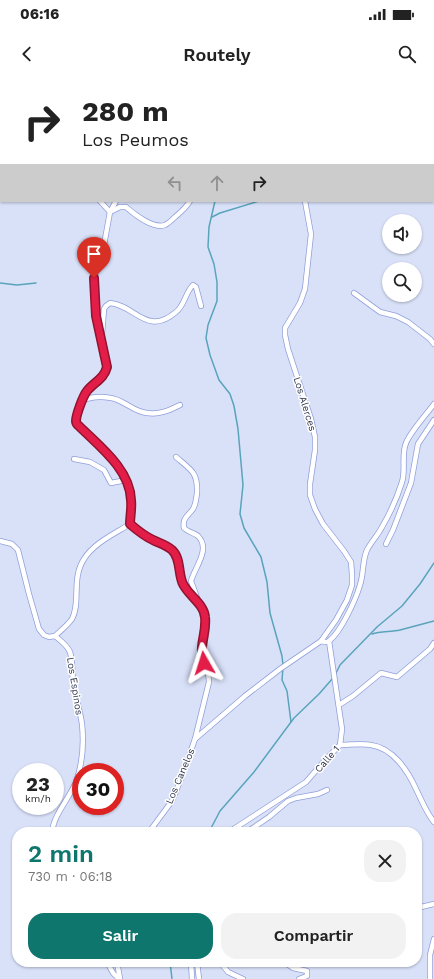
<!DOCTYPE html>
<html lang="es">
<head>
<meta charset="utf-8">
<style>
	:root { --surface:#fff; --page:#f2f2f2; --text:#222; --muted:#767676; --accent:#0f766e }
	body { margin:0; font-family:"Work Sans",sans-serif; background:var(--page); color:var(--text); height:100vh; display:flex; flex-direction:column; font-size:15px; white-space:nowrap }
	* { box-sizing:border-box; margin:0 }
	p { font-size:13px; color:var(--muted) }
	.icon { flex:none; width:22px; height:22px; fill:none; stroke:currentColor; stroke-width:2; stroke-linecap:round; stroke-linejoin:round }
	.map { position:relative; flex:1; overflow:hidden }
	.side { position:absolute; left:12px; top:747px; width:410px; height:140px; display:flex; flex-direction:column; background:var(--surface); border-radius:16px; box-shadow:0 1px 3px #0004 }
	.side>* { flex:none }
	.hud { position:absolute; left:0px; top:0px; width:434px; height:122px; box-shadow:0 1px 3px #0004; background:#fff; color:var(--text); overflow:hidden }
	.buttons { position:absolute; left:382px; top:134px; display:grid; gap:8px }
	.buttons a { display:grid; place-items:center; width:40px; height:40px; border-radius:50%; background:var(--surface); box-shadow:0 1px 3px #0004; font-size:20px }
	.speed { position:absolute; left:12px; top:683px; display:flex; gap:8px; font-size:20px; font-weight:700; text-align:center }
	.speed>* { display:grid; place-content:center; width:52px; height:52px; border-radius:50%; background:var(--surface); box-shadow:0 1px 3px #0004; line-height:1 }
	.speed small { font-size:10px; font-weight:400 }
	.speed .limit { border:6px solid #d22; background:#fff; color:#111 }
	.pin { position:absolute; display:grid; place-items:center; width:34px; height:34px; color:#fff; margin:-41px -17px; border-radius:50% 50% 50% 0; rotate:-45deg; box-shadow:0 0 4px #0007 }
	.pin .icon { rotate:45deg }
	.me { position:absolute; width:44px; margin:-22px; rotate:354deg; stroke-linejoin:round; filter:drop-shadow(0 0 3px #0008) }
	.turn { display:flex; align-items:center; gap:14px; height:84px; padding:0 16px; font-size:18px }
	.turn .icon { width:52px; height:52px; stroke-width:2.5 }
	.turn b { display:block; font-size:28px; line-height:34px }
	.lanes { display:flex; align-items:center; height:38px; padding:0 16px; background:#0003; justify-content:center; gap:20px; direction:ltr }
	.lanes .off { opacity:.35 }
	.round { display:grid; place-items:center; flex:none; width:42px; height:42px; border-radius:16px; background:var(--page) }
	.overview { display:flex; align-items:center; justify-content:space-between; height:68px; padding:0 16px }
	h1 { font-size:24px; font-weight:600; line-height:30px; color:var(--accent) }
	.button { display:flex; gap:8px; margin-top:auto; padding:8px 16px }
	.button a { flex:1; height:46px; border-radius:16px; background:var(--accent); color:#fff; font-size:16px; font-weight:600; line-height:46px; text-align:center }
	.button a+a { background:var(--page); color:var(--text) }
	.status { display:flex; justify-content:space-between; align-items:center; height:28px; padding:0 20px; background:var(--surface); direction:ltr }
	.status svg { height:11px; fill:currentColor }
	header { display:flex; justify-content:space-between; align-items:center; height:52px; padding:0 16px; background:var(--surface); font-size:18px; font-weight:600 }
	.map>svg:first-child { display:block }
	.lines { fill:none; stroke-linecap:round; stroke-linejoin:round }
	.stream { stroke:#59a4ba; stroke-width:1.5 }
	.minor-casing { stroke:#909fd9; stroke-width:6 }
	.minor { stroke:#fff; stroke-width:4.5 }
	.route-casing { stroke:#92132f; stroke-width:10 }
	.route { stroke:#e11d48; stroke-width:7 }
	.labels { text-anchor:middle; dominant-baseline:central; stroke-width:3; stroke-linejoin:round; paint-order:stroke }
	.street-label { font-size:10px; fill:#2e354c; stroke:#fff }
</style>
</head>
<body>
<div class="status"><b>06:16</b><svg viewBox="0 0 49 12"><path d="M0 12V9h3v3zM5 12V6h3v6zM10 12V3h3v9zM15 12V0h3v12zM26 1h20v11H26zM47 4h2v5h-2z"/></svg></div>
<header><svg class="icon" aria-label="back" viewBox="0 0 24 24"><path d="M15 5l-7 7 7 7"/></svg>Routely<svg class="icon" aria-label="search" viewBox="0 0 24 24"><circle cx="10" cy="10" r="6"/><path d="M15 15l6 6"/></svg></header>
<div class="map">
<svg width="434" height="899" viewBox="0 0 434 899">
	<rect width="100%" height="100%" fill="#d9e1f9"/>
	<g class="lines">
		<g class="stream">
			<polyline points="0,103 1,103"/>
			<polyline points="215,121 209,147 208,167 214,184 217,202 217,221 208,245 206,258 210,275 219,300 230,314 234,326 238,349 243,405 240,434 244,448 261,477 267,502 270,533 282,576 283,585"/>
			<polyline points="212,137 220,133 259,121"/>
			<polyline points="0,203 17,205 36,203"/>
			<path d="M 372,554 C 380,551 391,552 400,550 C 411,547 423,544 434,541"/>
			<polyline points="283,588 282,600 287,611 291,642"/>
			<polyline points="336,593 340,585 377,547 402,526 420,504 434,483"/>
			<polyline points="209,752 220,731 254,692 294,638 319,614 333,598"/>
			<polyline points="170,882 172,899"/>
		</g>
		<g class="minor-casing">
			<g id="minor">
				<polyline points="261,0 261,1"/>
				<polyline points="310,0 310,1"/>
				<polyline points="45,1 47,0"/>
				<polyline points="165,1 166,0"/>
				<path d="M 100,121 L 110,132 L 120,127 L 126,127 C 134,134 153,149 165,145 C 169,143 172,140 175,137 C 181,132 186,128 190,121"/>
				<path d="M 116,121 L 110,132 L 102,176 L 94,198 L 96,236 L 107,287 L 106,293 L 101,298 L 86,312 L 77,336 L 77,344 C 98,366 129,386 131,419 C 132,427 130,436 130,444"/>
				<polyline points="354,213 380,232 396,236 408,242 430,259 434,264"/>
				<path d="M 102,254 L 104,229 L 106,226 L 110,223 C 135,225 147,257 176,232 C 185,225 185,213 193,205 L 196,207 L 201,226"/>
				<path d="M 82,321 C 93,315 111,316 122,322 C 130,326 137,332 147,333 C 159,335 170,330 180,325"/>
				<path d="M 176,377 C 191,390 198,392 197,413 C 196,419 196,424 193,429 C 188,436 182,438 184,448 C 188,452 194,453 198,456 C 211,469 195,487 191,501 L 199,523"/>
				<polyline points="74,379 90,382 104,390 111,403 126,400"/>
				<path d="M 130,444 C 137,450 144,455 153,460 C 160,464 169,465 174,472 C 181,480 178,494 183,504 C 187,514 198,520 203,530 C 209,542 202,555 201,566 C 200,579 209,589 209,602 L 195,659 L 182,696 L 172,721 L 149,752"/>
				<path d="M 0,461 L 12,464 L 18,470 L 29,514 L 39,549 L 44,555 L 49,557 L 55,556 C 60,560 67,565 70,572 C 73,581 72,592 73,602 C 75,616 80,630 82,644 C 84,663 82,685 76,702 C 69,719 54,734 52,752"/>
				<polyline points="386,464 393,450 411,403 418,364 434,340"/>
				<path d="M 55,556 C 60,551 67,546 72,539 C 81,523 71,499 84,479 C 94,463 114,454 130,444"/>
				<path d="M 321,561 C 324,562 327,563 329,561 C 341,552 356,519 360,505 C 364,493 362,481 367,470 C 371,462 378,455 382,447 C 389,435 398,415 402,402 C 406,390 401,375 406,363 C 411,351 426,335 434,324"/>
				<polyline points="339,625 353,616 381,593 397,597 430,569 434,563"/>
				<polyline points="195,659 245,616 280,589 321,561 336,540 347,520 352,505 352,494 351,482 344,471 323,444 315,429 310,415 310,404 315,370 315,357 311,339 288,269 285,255 285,248 300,223 305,209 311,154 305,121"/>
				<path d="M 340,665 C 350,665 361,663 371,665 C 393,668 408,691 416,709 C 422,721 426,732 434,742"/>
				<polyline points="229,752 306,702 326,679 340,665 342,649 329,561"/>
				<polyline points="247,752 269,737 288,721 296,718 318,714 327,710"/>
				<polyline points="368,752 379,752"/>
				<polyline points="417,828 434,824"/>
				<polyline points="107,882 113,893 119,899"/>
				<polyline points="117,882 120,899"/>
				<polyline points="191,882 192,899"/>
				<polyline points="197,882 199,899"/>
				<polyline points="220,882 228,892 243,899"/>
				<polyline points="284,882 293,888 307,891 307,896 299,899"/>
				<polyline points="430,899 430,875 434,859"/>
			</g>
		</g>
		<use href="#minor" class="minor"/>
	</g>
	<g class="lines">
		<g class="route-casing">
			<path id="route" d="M 94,198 L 96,236 L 107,287 C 104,299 94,302 87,311 C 83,316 76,335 76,341 C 76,344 77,344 79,346 C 99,366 130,389 131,420 C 132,428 130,436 130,444 C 137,450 144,456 153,460 C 159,463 167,465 172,470 C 181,478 178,494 183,504 C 189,516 204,524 205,537 C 207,554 198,565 204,583"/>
		</g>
		<use href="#route" class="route"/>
	</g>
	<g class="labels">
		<g class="street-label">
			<text transform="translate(305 324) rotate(73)">Los Alerces</text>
			<text transform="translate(75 606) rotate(81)">Los Espinos</text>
			<text transform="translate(327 679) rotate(-49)">Calle 1</text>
			<text transform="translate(180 696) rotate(-67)">Los Canelos</text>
		</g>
	</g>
</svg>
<div class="buttons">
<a><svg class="icon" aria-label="sound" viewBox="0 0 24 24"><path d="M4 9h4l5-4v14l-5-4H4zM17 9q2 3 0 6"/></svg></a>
<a><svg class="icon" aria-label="search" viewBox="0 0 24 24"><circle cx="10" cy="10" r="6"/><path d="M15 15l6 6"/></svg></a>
</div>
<div class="speed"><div>23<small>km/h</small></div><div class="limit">30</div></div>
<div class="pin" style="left:94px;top:198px;background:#d93025"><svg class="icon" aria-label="arrive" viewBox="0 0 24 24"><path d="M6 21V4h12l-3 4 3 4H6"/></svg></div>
<svg class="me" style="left:204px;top:583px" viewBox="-20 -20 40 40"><path d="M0-17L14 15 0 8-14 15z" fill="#e11d48" stroke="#fff" stroke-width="4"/></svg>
<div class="hud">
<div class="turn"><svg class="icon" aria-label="right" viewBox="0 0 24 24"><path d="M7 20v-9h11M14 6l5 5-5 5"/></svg><div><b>280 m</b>Los Peumos</div></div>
<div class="lanes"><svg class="icon off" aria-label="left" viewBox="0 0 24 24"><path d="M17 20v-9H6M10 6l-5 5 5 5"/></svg><svg class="icon off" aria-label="ahead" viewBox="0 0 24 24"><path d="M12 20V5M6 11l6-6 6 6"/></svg><svg class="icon" aria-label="right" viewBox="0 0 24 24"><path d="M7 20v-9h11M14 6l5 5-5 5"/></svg></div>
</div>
<section class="side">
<div class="overview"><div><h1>2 min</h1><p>730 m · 06:18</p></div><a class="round"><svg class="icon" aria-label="close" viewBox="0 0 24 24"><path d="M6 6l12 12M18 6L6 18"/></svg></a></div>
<div class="button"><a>Salir</a><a>Compartir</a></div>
</section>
</div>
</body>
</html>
